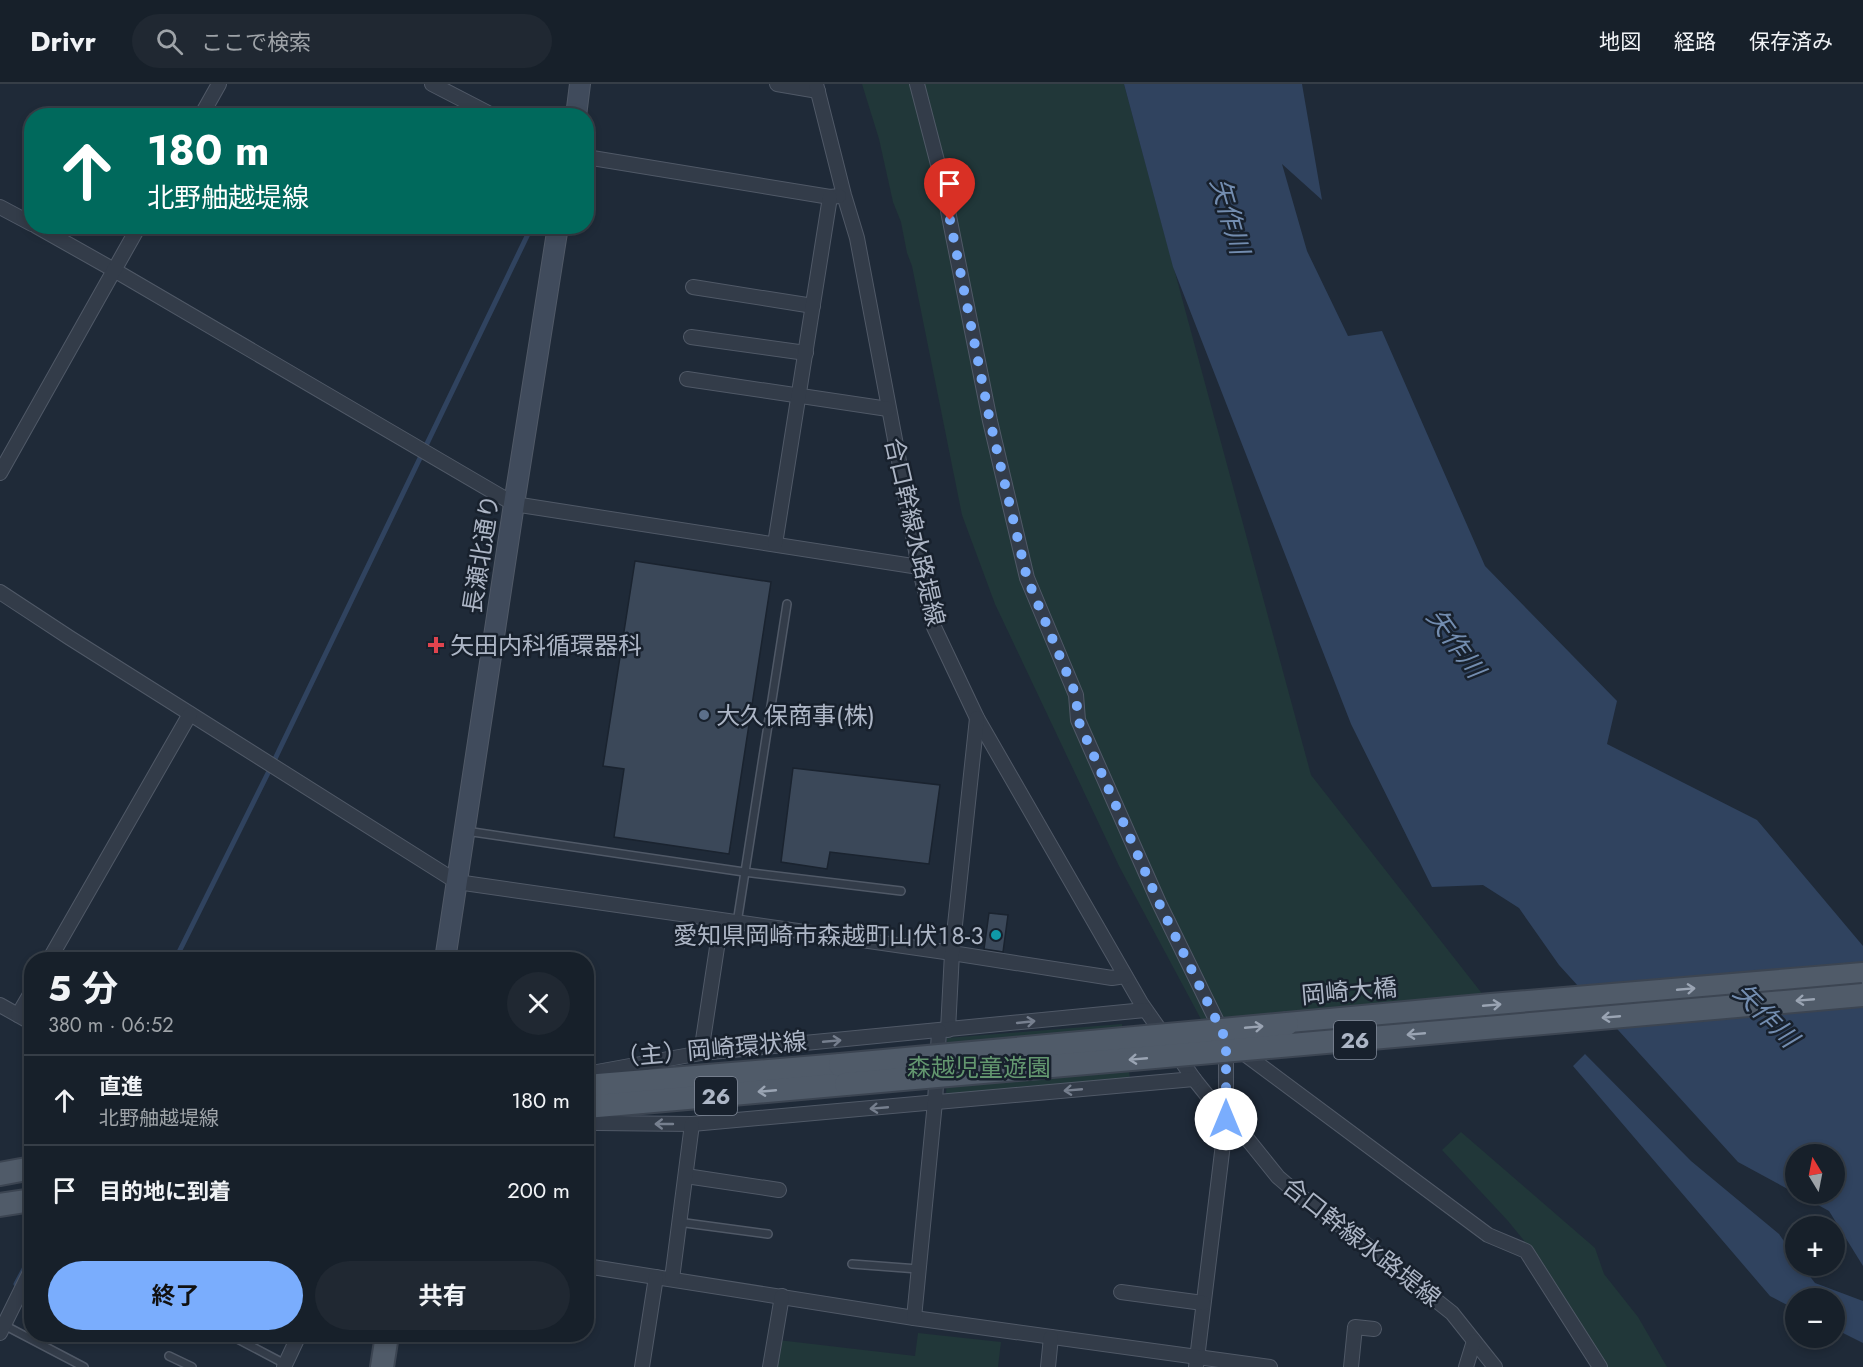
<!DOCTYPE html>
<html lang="ja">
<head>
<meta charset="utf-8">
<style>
	:root { --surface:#17202a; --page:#202832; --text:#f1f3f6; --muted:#9ea3a8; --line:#363e47; --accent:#7aadfd }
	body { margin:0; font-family:Jost,"Noto Sans JP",sans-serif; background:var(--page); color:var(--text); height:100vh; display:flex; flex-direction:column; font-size:22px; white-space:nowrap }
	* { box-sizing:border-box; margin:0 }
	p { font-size:20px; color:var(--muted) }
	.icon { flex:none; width:33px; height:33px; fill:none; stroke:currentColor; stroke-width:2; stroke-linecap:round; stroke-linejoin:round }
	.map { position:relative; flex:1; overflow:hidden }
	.drawer { position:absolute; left:24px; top:868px; width:570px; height:390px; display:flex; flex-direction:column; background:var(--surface); border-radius:24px; box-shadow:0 3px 9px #0003,0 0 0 2px var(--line) }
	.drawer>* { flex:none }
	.banner { position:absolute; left:24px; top:24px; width:570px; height:126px; border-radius:24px; box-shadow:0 3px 9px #0003,0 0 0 2px var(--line); background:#00695c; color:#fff; overflow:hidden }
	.needle { width:39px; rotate:350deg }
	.controls { position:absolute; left:1785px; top:1060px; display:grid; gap:12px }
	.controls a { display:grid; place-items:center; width:60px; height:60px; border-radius:50%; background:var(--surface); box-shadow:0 3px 9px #0003,0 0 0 2px var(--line); font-size:30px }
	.pin { position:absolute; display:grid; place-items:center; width:51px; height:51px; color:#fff; margin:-62px -26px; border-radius:50% 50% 50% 0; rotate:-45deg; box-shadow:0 0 6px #0007 }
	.pin .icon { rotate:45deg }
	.me { position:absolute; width:66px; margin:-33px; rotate:0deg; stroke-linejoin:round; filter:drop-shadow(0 0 4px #0008) }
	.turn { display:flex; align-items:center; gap:21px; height:126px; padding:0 24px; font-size:27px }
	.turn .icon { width:78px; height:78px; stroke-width:2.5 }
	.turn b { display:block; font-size:42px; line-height:51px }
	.round { display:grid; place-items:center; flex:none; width:63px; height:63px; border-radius:32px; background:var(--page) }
	.head { display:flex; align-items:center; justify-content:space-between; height:102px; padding:0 24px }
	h1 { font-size:36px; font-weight:700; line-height:45px }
	.cta { display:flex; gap:12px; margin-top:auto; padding:12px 24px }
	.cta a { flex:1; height:69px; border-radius:36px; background:var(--accent); color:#111; font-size:24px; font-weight:700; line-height:69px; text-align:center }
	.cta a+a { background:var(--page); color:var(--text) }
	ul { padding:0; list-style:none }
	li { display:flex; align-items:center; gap:18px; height:90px; padding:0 24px; border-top:2px solid var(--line) }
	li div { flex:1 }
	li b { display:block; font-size:22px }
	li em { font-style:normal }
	header { display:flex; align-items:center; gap:36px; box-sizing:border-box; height:84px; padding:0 30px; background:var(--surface); border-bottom:2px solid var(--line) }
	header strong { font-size:28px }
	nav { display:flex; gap:33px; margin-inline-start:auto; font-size:21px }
	.search { width:420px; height:54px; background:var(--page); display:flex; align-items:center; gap:15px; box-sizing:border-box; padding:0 21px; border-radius:33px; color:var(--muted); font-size:22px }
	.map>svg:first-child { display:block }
	.green { fill:#213739 }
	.water { fill:#30435f }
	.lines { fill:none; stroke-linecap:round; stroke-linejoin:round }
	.stream { stroke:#30435f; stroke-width:5 }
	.building { fill:#3b4859; stroke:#1a232f; stroke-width:1.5 }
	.lane-casing { stroke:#505967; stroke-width:10 }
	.street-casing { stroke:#505967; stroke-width:16 }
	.secondary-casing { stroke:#505967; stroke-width:22 }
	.primary-casing { stroke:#3c4552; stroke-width:26 }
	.lane { stroke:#333c49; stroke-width:7 }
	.street { stroke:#333c49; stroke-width:14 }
	.secondary { stroke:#404b5c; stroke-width:20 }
	.primary { stroke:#505b69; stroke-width:22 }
	.primary-bridge-casing { stroke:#3c4552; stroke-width:26; stroke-linecap:butt }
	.primary-bridge { stroke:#505b69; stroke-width:22 }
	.oneway { stroke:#9aa4b3 }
	.oneway2 { stroke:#767f8e }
	.route { stroke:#7aadfd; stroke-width:10; stroke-dasharray:0 18 }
	.health-dot { fill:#e0444e; stroke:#18212d; stroke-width:2 }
	.service-dot { fill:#5c6f8a; stroke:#18212d; stroke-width:2 }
	.culture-dot { fill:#0f9aa8; stroke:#18212d; stroke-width:2 }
	.labels { text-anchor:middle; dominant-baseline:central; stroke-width:5; stroke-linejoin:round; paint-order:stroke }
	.shield { fill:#18212d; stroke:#808998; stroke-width:1.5 }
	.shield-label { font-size:22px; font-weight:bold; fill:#adb6c6 }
	.street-label { font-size:24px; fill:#adb6c6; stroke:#18212d }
	.poi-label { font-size:24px; fill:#adb6c6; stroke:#18212d; text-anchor:start }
	.park-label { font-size:24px; fill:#63976f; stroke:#18212d }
	.water-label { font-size:26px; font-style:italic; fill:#738db0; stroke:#18212d }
</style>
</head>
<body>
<header>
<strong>Drivr</strong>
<div class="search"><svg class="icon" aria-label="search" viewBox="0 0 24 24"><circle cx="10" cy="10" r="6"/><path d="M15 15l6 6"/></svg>ここで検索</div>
<nav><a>地図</a><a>経路</a><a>保存済み</a></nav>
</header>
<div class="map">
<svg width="1863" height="1283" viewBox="0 0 1863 1283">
	<rect width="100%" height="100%" fill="#1f2a38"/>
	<g class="green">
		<polygon points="862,0 1124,0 1311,691 1491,921 1210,952 1119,782 995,520 962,431 912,182 907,169 901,138 893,118 879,55"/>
		<polygon points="1122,940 1131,1001 946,1017 947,954"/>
		<polygon points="1461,1048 1595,1164 1604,1190 1638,1233 1667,1283 1605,1283 1530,1164 1508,1137 1442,1066"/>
		<polygon points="918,1249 1001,1258 998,1283 775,1283 778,1256 915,1272"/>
	</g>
	<g class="water">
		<polygon points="1124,0 1302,0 1322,116 1282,80 1307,167 1348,252 1382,247 1485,482 1617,617 1607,660 1757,736 1863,862 1863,1182 1829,1127 1798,1110 1834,1110 1834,1071 1796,1071 1795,1109 1738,1078 1559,881 1519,824 1483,801 1432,803 1351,640 1173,183"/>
		<polygon points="1585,970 1691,1077 1779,1150 1795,1173 1796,1182 1802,1182 1815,1199 1863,1217 1863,1259 1835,1245 1834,1215 1796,1215 1795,1225 1770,1212 1573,982"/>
	</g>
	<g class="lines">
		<g class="stream">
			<polyline points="175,876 272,681 529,148"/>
			<polyline points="16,1200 32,1170"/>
		</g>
	</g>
	<g class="building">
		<polygon points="635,477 771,498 729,770 614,753 624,685 603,682"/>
		<polygon points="793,684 940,701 929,780 830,768 827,785 781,778"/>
		<polygon points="989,829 1008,831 1003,868 984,865"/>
	</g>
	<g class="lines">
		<g class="lane-casing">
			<g id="lane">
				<polyline points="466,747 744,788 901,807"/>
				<polyline points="737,839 787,520"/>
				<polyline points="678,1138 768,1150"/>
				<polyline points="852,1180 918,1185"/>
				<polyline points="4,1241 84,1283"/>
				<polyline points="230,1251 285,1280"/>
				<polyline points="169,1272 192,1283"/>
			</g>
		</g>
		<g class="street-casing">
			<g id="street">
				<polyline points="432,0 494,32"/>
				<polyline points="777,0 818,7"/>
				<polyline points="816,0 844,111 857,154 919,483 934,543 977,634 1141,919 1194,995 1226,1035 1241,1047 1278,1093 1299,1111 1364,1159 1452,1229 1495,1283"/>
				<polyline points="917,0 941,92 990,337 1027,494 1076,611 1078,636 1159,819 1226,956 1226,1035 1196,1283"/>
				<polyline points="201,32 219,0"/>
				<polyline points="586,73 830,113 839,112"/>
				<polyline points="0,123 32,140"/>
				<polyline points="36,142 114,186 514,420 919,483"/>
				<polyline points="693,203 813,222"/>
				<polyline points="691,253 806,269"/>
				<polyline points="687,295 888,325"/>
				<polyline points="0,389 139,142"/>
				<polyline points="775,460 830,113"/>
				<polyline points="0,508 70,554 457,798 952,869 1112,894 1125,892"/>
				<polyline points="49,876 190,630"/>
				<polyline points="0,921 32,939"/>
				<polyline points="18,931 32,907"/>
				<polyline points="948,946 952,869 977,634"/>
				<polyline points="1238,965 1488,1151 1526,1167 1600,1283"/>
				<polyline points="701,969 721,837"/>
				<polyline points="586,990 701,969 1145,926"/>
				<polyline points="586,1032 597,1039 692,1040 1194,995"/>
				<polyline points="686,1092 779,1106"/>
				<polyline points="586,1182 914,1234 1270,1283"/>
				<polyline points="672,1195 692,1040"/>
				<polyline points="1121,1208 1203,1219"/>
				<polyline points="914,1234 935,1018 939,947"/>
				<polyline points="0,1249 32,1184"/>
				<polyline points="284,1283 299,1251"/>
				<polyline points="642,1283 656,1193"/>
				<polyline points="770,1283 782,1212"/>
				<polyline points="1048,1283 1051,1253"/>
				<polyline points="1351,1283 1355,1243 1374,1245"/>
				<polyline points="1466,1283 1474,1257"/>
			</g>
		</g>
		<g class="secondary-casing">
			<g id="secondary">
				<polyline points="576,32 580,0"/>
				<polyline points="445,876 514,420 558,142"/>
			</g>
		</g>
		<g class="primary-casing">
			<g id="primary">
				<polyline points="1287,940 1491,921 1863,890"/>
				<polyline points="586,1002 840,981"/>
				<polyline points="586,1023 846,1000"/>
				<polyline points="0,1090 32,1084"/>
				<polyline points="0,1121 32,1116"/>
				<polyline points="382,1283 387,1251"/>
			</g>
		</g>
		<use href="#lane" class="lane"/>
		<use href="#street" class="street"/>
		<use href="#secondary" class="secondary"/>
		<use href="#primary" class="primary"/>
		<g class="primary-bridge-casing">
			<g id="primary-bridge">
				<polyline points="840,981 1287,940"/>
				<polyline points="846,1000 1863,911"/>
			</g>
		</g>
		<use href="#primary-bridge" class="primary-bridge"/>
	</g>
	<defs><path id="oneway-shaft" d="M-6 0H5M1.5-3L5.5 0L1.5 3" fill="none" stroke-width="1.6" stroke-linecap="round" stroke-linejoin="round" transform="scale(1.5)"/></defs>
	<g class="oneway">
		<use href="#oneway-shaft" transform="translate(1686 905) rotate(-5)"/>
		<use href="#oneway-shaft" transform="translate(1805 916) rotate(175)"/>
		<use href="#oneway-shaft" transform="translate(1492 921) rotate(-5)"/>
		<use href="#oneway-shaft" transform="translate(1611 933) rotate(175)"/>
		<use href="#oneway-shaft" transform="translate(1254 943) rotate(-5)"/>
		<use href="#oneway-shaft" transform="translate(1416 950) rotate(175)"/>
		<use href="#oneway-shaft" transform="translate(1138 975) rotate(175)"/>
		<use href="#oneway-shaft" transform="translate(767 1007) rotate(175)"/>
	</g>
	<g class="oneway2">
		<use href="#oneway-shaft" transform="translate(1026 938) rotate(-6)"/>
		<use href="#oneway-shaft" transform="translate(832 957) rotate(-5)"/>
		<use href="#oneway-shaft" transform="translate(1073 1006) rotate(175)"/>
		<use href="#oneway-shaft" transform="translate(879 1024) rotate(175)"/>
		<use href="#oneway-shaft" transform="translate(664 1040) rotate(-180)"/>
	</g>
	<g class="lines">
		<polyline class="route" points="950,136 990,337 1027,494 1076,611 1078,636 1159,819 1226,956 1226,1035"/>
	</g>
	<path class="health-dot" d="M433 552h6v6h6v6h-6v6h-6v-6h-6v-6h6z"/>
	<circle class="service-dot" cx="704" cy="631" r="6"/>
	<circle class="culture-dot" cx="996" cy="851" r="6"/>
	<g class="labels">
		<g class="shield">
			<rect x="1334" y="937" width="42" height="38" rx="4.5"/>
			<rect x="695" y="993" width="42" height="38" rx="4.5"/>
		</g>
		<g class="shield-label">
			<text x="1355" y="956">26</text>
			<text x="716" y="1012">26</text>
		</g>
		<g class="street-label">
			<text transform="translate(915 448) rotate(77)">合口幹線水路堤線</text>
			<text transform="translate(481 470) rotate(-81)">長瀬北通り</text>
			<text transform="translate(1349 907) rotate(-5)">岡崎大橋</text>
			<text transform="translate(711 965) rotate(-5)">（主）岡崎環状線</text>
			<text transform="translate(1362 1158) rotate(38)">合口幹線水路堤線</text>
		</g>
		<g class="poi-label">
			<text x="450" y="561">矢田内科循環器科</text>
			<text x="716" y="631">大久保商事(株)</text>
			<text x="984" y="851" text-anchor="end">愛知県岡崎市森越町山伏１８‐３</text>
		</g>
		<g class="park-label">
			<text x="979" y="983">森越児童遊園</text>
		</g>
		<g class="water-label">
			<text transform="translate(1230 132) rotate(74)">矢作川</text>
			<text transform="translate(1456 559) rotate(54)">矢作川</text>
			<text transform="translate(1766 931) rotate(45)">矢作川</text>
		</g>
	</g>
</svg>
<div class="controls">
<a><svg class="needle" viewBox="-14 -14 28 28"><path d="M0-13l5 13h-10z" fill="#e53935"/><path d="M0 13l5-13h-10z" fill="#9ea3a8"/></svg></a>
<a>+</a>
<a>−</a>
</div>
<div class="pin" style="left:950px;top:136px;background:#d93025"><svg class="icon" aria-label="arrive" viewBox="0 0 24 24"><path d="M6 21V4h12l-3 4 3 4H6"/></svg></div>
<svg class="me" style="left:1226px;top:1035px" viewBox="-20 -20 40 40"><circle r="19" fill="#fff"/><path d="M0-13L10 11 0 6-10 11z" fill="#7aadfd"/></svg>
<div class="banner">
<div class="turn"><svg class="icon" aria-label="ahead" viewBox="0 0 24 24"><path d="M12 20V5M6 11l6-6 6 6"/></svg><div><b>180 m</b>北野舳越堤線</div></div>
</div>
<section class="drawer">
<div class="head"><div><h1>5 分</h1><p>380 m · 06:52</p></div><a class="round"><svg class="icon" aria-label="close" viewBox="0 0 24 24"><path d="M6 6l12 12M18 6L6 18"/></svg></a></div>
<ul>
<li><svg class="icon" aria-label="ahead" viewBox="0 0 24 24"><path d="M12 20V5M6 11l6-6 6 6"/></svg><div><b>直進</b><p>北野舳越堤線</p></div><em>180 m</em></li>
<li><svg class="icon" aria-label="arrive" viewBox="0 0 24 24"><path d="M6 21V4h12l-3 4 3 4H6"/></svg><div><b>目的地に到着</b></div><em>200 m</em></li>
</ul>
<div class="cta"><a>終了</a><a>共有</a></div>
</section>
</div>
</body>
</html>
